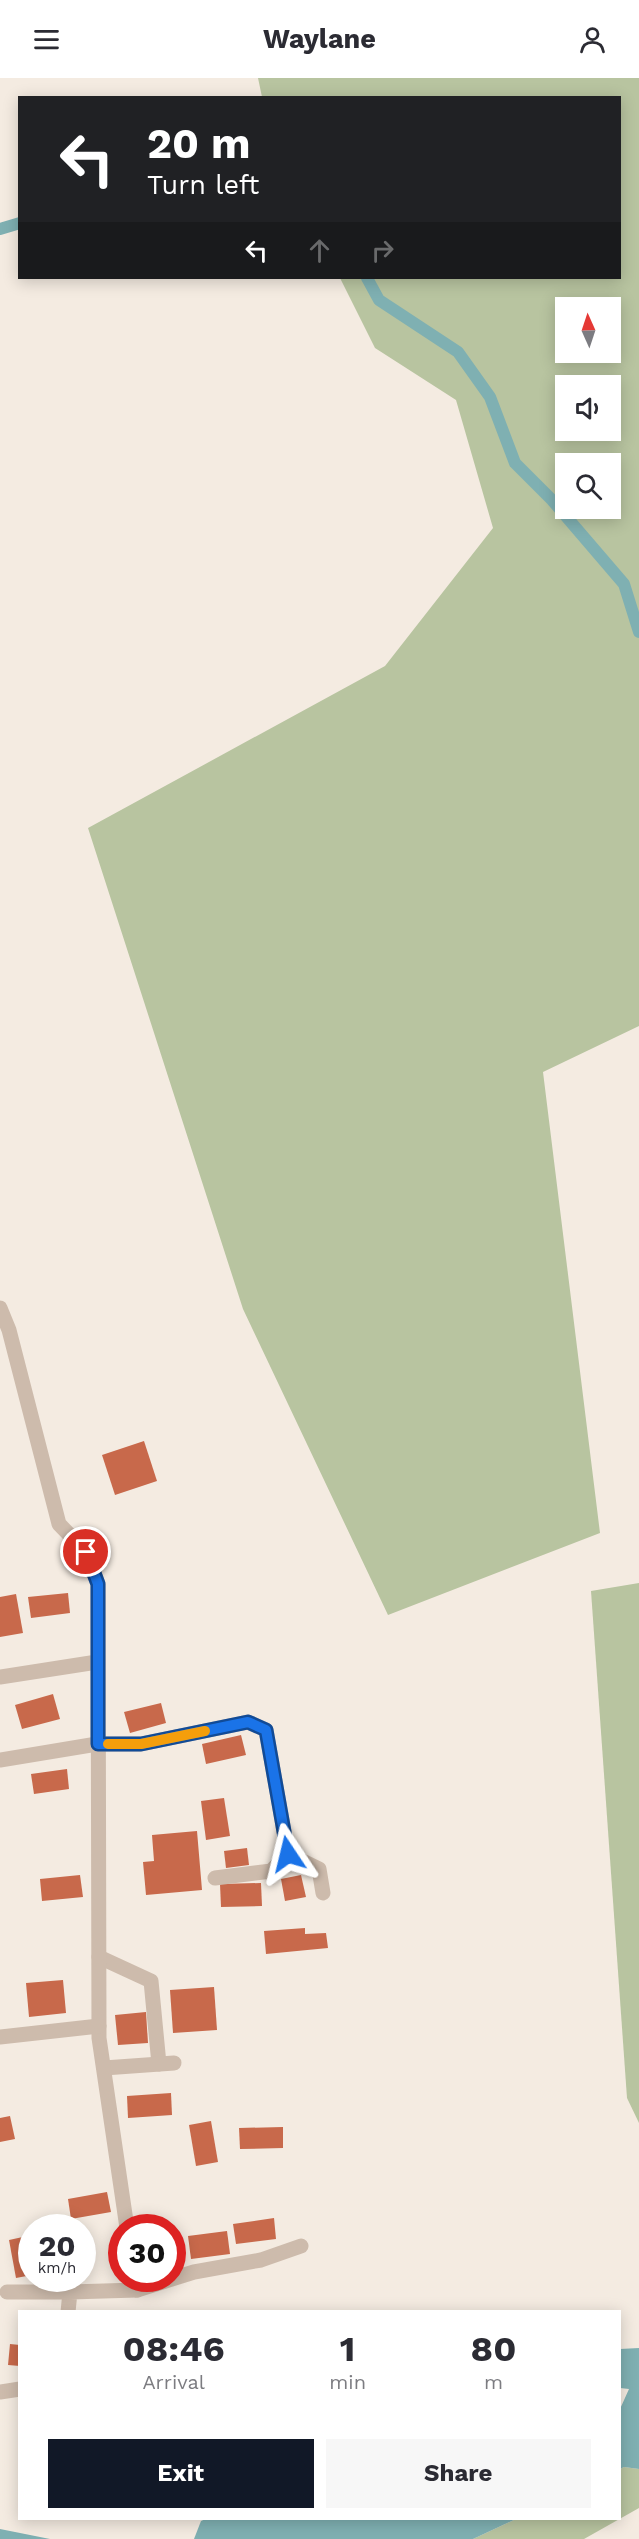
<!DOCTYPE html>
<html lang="en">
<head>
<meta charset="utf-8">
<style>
	:root { --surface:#fff; --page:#f7f7f7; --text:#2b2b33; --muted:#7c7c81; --accent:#111827 }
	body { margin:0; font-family:"Work Sans",sans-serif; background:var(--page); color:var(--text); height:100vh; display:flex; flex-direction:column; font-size:22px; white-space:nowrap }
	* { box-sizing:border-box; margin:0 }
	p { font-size:20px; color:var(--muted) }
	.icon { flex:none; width:33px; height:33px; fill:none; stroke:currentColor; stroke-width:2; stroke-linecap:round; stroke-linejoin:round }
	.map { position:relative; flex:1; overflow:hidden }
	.sheet { position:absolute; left:18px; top:2232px; width:603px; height:210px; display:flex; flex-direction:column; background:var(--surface); border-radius:0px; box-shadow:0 3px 15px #0003 }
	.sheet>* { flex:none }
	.banner { position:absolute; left:18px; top:18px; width:603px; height:183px; border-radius:0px; box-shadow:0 3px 15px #0003; background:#202124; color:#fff; overflow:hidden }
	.needle { width:39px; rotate:357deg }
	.fabs { position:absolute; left:555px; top:219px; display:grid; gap:12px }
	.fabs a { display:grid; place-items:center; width:66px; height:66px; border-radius:0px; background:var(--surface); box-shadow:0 3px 15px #0003; font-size:30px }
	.speed { position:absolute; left:18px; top:2136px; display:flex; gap:12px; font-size:30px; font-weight:700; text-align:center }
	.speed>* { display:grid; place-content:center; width:78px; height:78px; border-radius:50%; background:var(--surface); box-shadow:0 3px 15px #0003; line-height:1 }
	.speed small { font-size:15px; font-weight:400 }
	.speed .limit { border:9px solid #d22; background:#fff; color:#111 }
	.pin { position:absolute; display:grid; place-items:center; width:51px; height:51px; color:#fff; margin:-26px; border:3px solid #fff; border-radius:50%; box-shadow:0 2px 6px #0007 }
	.me { position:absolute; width:66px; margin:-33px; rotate:350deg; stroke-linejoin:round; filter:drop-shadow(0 0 4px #0008) }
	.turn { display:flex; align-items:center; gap:21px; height:126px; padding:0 30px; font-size:27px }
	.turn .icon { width:78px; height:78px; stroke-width:2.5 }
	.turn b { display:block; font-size:42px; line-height:51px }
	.lanes { display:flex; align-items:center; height:57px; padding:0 30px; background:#0003; justify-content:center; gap:30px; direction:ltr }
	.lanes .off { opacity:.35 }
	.eta { display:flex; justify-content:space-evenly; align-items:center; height:102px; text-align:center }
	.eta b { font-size:36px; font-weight:700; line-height:42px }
	.primary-button { display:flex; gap:12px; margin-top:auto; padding:12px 30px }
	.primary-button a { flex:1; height:69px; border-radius:0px; background:var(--accent); color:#fff; font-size:24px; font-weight:700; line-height:69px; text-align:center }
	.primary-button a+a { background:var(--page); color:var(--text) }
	header { display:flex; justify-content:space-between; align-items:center; height:78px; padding:0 30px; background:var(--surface); font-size:27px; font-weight:700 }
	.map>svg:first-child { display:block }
	.green { fill:#b8c4a0; fill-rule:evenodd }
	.water { fill:#7fb0b2 }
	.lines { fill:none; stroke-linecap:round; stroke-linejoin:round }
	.stream { stroke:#7fb0b2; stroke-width:12 }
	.building { fill:#c8694b }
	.service { stroke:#cdbbac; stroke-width:15 }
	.minor { stroke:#cdbbac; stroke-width:15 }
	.route-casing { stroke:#114b97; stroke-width:15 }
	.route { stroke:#1a73e8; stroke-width:10 }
	.slow { stroke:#f59e0b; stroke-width:10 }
</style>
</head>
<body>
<header><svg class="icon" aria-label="menu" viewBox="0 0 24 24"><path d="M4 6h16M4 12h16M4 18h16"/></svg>Waylane<svg class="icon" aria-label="person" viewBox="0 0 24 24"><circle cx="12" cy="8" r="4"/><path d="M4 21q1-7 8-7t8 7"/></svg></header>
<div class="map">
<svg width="639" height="2461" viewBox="0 0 639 2461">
	<rect width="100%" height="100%" fill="#f4ebe1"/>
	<g class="green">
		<path d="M 258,0 L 639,0 L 639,948 L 543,994 L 600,1455 L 388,1537 L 243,1231 L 88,750 L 385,588 L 493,450 L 456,322 L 375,270 L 340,200 L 620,200 L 620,20 L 262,19 ZM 566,230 L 610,230 L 610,274 L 566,274 ZM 566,308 L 610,308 L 610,352 L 566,352 ZM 566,386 L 610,386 L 610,430 L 566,430 Z"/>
		<polygon points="639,1505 639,2045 627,2020 591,1513"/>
		<polygon points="624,2389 639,2391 639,2430 584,2461 473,2461 516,2441 620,2440 620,2391"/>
	</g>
	<g class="water">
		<polygon points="639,2270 639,2391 624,2389 620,2391 620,2331 629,2311 620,2310 620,2271"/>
		<polygon points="208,2440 516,2440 516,2441 473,2461 194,2461 201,2443"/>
		<polygon points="0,2451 50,2461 0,2461"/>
	</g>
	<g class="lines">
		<g class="stream">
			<polyline points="0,151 20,145"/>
			<polyline points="367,200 379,222 458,274 490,319 515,385 552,422 624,506 639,554"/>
		</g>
	</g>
	<g class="building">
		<polygon points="144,1363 157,1403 115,1417 102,1377"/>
		<polygon points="68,1515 70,1535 31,1540 28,1519"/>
		<polygon points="16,1516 23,1555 0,1559 0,1519"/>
		<polygon points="53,1616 60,1641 22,1651 15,1627"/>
		<polygon points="161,1625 166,1645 130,1655 124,1634"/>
		<polygon points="241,1657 246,1677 206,1686 202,1666"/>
		<polygon points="67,1691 69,1711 34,1716 31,1696"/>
		<polygon points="224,1720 230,1758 206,1762 201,1723"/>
		<polygon points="197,1753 202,1812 146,1817 143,1784 154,1783 152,1757"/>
		<polygon points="247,1770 249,1787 226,1790 224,1773"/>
		<polygon points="80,1797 83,1819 42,1823 40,1801"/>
		<polygon points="301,1797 306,1819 285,1823 281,1801"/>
		<polygon points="261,1805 262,1828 221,1829 220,1806"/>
		<polygon points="305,1850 305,1856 326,1855 328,1870 266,1876 264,1853"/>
		<polygon points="63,1902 66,1935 29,1939 26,1905"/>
		<polygon points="214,1909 217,1952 173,1955 170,1912"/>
		<polygon points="146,1934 148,1965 118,1967 115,1937"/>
		<polygon points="171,2015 172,2037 128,2040 127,2018"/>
		<polygon points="10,2038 15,2061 0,2064 0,2040"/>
		<polygon points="211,2043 218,2084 196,2088 189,2047"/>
		<polygon points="283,2049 283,2070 240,2071 239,2050"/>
		<polygon points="107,2114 111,2134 71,2141 68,2121"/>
		<polygon points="274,2140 276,2161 236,2166 233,2146"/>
		<polygon points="227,2153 230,2176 191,2181 188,2158"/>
		<polygon points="32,2157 32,2197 16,2200 9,2162"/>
		<polygon points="10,2266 20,2267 20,2288 8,2287"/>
	</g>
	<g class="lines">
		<g class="service">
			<polyline points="0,1599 97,1584"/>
			<polyline points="215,1800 271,1793 288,1776 319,1791 323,1815"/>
			<polyline points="99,1879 151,1903 159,1986"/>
			<polyline points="104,1990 174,1985"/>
			<polyline points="137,2212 194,2194 261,2182 301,2168"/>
			<polyline points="7,2214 70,2214"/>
		</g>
		<g class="minor">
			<polyline points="0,1230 9,1252 59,1446 86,1474 98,1506 99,1960 127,2150"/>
			<polyline points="0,1682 97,1666 141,1666 248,1644 266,1652 288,1776"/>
			<polyline points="0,1959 99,1948"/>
			<polyline points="68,2234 70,2214 137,2212 135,2200"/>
			<polyline points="0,2314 20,2311"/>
		</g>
	</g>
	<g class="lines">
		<g class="route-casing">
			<polyline id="route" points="86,1474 98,1506 98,1666 141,1666 248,1644 266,1652 288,1776"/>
		</g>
		<use href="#route" class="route"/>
		<polyline class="slow" points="108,1666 141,1666 205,1653"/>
	</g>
</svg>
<div class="fabs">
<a><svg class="needle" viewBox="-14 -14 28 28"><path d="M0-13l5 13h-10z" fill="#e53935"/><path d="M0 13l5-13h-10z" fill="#7c7c81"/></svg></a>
<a><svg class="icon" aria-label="sound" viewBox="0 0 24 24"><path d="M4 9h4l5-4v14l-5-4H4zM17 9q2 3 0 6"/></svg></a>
<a><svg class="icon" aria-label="search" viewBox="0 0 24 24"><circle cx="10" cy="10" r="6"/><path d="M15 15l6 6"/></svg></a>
</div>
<div class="speed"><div>20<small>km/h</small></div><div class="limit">30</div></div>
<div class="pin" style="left:86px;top:1474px;background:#d93025"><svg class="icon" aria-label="arrive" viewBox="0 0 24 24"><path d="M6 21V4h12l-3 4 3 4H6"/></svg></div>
<svg class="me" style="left:288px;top:1776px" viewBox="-20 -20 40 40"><path d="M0-17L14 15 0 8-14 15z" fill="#1a73e8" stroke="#fff" stroke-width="4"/></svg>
<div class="banner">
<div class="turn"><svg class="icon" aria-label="left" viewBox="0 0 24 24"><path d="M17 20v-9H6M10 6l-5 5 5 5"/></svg><div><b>20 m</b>Turn left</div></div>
<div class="lanes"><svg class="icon" aria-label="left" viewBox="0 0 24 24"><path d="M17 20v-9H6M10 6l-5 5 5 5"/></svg><svg class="icon off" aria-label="ahead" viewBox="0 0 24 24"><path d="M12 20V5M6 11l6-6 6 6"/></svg><svg class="icon off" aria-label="right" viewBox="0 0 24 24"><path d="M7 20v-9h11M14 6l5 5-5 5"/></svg></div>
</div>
<section class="sheet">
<div class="eta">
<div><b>08:46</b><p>Arrival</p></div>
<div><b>1</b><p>min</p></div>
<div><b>80</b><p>m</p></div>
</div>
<div class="primary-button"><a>Exit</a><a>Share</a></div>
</section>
</div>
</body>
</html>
